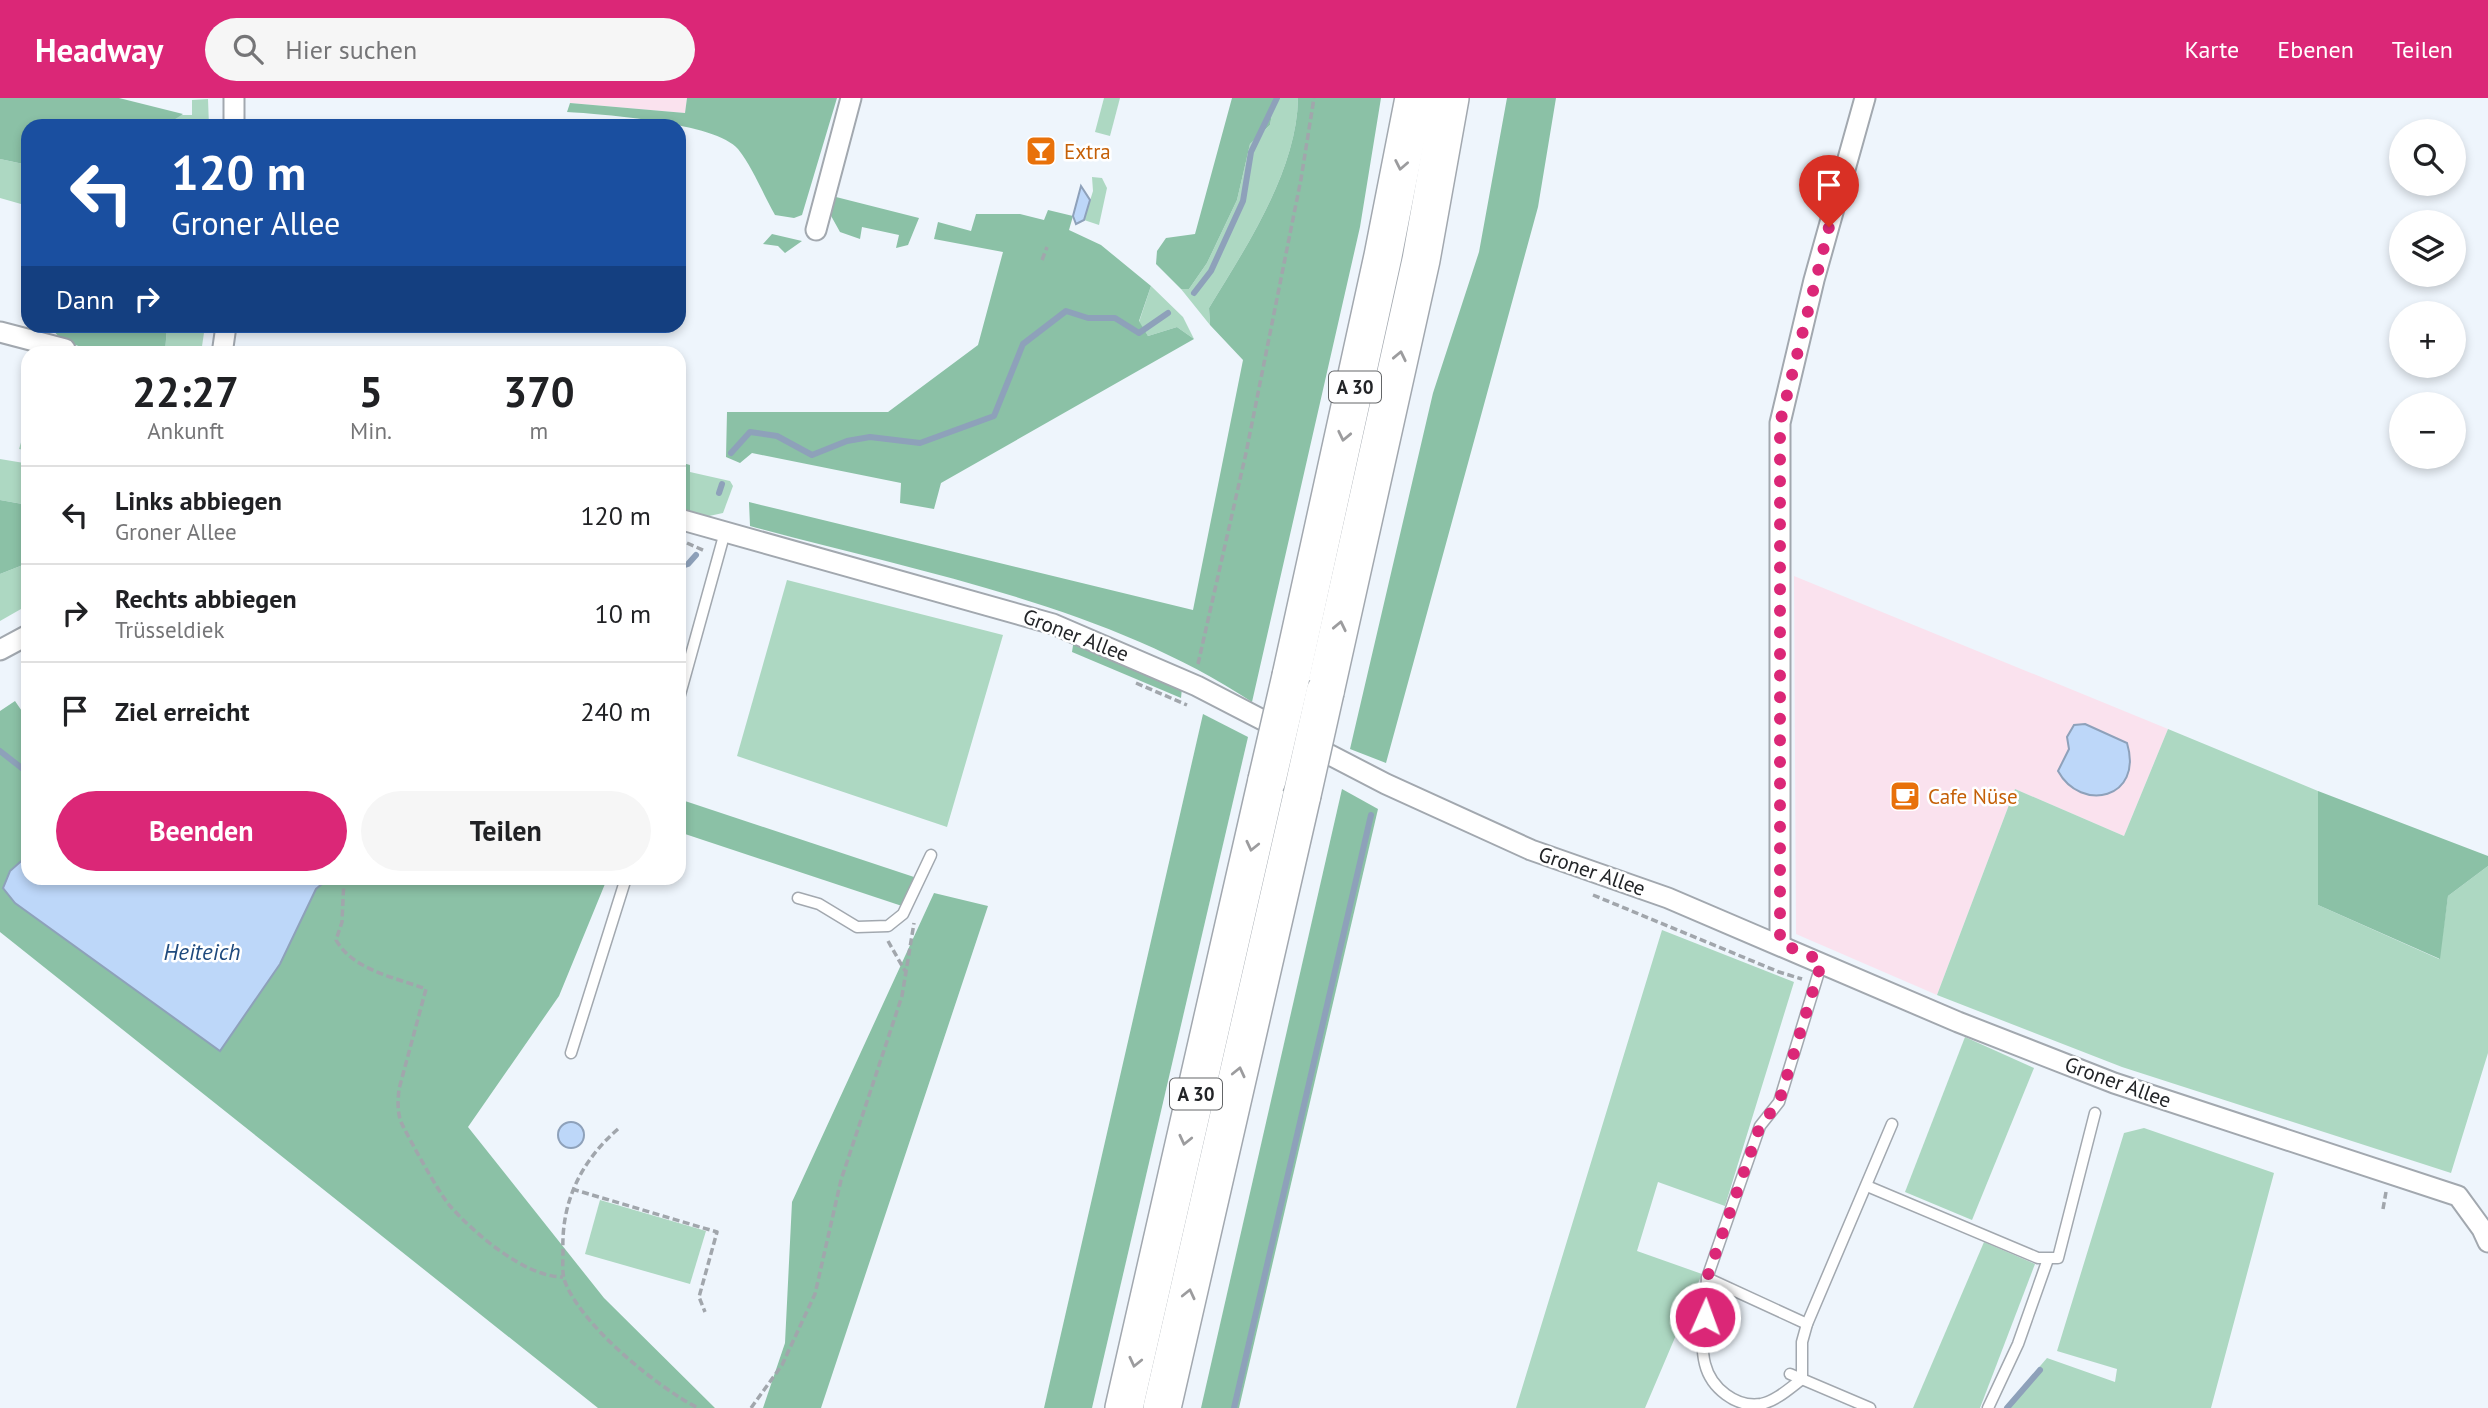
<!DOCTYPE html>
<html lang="de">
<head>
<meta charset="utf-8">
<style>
	:root { --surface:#fff; --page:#f6f6f6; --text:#202124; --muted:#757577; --line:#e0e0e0; --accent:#db2777 }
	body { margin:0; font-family:"PT Sans",sans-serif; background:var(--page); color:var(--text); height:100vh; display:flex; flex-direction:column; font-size:26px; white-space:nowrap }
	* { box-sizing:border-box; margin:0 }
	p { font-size:23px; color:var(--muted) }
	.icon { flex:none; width:38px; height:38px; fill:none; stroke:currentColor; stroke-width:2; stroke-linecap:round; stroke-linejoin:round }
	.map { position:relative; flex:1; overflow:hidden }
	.sheet { position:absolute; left:21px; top:248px; width:665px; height:539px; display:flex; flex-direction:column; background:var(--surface); border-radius:21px; box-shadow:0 4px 10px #0003 }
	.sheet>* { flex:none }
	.banner { position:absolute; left:21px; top:21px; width:665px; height:214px; border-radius:21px; box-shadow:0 4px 10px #0003; background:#1a4fa0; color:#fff; overflow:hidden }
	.buttons { position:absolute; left:2389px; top:21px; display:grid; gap:14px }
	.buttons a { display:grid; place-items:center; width:77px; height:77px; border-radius:50%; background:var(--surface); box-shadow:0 4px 10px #0003; font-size:35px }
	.pin { position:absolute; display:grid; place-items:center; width:60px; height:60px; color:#fff; margin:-72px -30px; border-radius:50% 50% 50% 0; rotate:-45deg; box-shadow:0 0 7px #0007 }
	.pin .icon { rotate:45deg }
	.me { position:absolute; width:77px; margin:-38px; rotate:2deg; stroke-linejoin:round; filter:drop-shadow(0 0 5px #0008) }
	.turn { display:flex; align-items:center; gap:24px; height:147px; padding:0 35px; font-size:32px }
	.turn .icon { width:91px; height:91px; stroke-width:2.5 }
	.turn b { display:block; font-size:49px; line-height:60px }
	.then { display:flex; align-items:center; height:66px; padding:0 35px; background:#0003; gap:14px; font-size:26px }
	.eta { display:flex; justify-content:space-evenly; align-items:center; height:119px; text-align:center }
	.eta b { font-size:42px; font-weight:800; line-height:49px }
	.action { display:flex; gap:14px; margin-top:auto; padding:14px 35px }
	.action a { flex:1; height:80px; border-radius:42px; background:var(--accent); color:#fff; font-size:28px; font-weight:800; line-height:80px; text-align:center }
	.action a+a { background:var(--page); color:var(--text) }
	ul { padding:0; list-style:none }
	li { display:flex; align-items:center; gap:21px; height:98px; padding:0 35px; border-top:2px solid var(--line) }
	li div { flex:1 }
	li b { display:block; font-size:26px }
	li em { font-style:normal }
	header { display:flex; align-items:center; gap:42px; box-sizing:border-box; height:98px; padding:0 35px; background:var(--accent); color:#fff }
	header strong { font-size:33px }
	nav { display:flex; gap:38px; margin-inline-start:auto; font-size:24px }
	.search { width:490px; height:63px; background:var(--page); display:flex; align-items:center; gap:18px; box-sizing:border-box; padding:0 24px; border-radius:38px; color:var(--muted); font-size:26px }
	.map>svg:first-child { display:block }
	.commercial { fill:#fae2ee }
	.green { fill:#add8c2 }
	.forest { fill:#8bc1a6 }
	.water { fill:#bdd7f9; stroke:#8ea1ba; stroke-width:2 }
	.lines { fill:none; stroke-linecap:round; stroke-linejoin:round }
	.stream { stroke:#8ea1ba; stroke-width:6 }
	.lane-casing { stroke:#a2a8af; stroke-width:13 }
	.street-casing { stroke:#a2a8af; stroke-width:23 }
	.highway-casing { stroke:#a2a8af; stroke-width:40 }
	.path { stroke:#a1a6ac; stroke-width:3.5; stroke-dasharray:7 3.5; stroke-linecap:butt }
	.lane { stroke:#fff; stroke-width:10 }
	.street { stroke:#fff; stroke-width:19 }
	.highway { stroke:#fff; stroke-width:37 }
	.highway-bridge-casing { stroke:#a2a8af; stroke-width:40; stroke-linecap:butt }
	.highway-bridge { stroke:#fff; stroke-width:37 }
	.oneway { stroke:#9c9c9e }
	.route { stroke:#db2777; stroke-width:12; stroke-dasharray:0 21.6 }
	.labels { text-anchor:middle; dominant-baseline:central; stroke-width:5; stroke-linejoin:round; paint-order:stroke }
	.shield { fill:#fff; stroke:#646668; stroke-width:2 }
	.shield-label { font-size:19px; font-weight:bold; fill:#222427 }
	.food-label { font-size:21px; fill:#c56008; stroke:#fff; text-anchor:start }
	.street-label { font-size:21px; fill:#222427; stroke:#fff }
	.water-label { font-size:23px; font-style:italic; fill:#1f4a7d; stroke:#fff }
</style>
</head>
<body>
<header>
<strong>Headway</strong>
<div class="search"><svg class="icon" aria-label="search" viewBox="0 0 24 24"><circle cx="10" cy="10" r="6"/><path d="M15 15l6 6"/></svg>Hier suchen</div>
<nav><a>Karte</a><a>Ebenen</a><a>Teilen</a></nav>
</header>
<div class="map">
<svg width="2488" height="1310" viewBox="0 0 2488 1310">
	<rect width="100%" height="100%" fill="#eef5fc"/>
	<g class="commercial">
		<polygon points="570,0 687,0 685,15 570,5"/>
		<polygon points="1794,478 2168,631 2124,738 2015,691 1937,897 1796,836"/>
	</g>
	<g class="green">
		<polygon points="1104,0 1120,0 1110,38 1095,34"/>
		<path d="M 1275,0 L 1298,0 C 1297,73 1246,149 1209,210 L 1210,227 L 1181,191 L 1189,191 L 1207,165 L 1237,102 L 1250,46 L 1270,27 Z"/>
		<polygon points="208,1 209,28 164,28 178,17 192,17 192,2"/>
		<polygon points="0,61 28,67 28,108 0,100"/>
		<polygon points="1092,79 1102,80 1107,90 1099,127 1084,122 1093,93"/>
		<polygon points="1151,188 1183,219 1194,241 1177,229 1148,238 1139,224"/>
		<polygon points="167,228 205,228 201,255 165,256"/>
		<polygon points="28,321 28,407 0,402 0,361 24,365 25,352 19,351"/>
		<polygon points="690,374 730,383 733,388 723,415 709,418 690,414"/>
		<polygon points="28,465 28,507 0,523 0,476"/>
		<polygon points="787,482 1003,537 947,729 737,658"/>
		<polygon points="2168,631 2318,693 2318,807 2439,861 2448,798 2488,768 2488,955 2451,1075 2122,969 1937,897 2015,691 2124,738"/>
		<polygon points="1662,832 1794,884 1725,1108 1658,1084 1637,1153 1702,1176 1645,1310 1516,1310"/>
		<polygon points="1965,939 2034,970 1972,1122 1905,1094"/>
		<polygon points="2144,1030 2274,1075 2211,1310 2004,1310 2047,1260 2115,1284 2117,1271 2057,1253 2124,1035"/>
		<polygon points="600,1102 706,1133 690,1186 585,1156"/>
		<polygon points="1984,1144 2035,1166 1980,1310 1913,1310"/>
	</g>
	<g class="forest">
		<polygon points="0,0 119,0 183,16 164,28 28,28 28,67 0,61"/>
		<path d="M 687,0 L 837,0 L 802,117 L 794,120 L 775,117 C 763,96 753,70 738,51 C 717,25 602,16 567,14 L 570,5 L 685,15 Z"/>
		<polygon points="1232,0 1275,0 1270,27 1250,46 1237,102 1207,165 1189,191 1181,191 1156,166 1157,153 1166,140 1195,136"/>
		<path d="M 1298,0 L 1381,0 L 1360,129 L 1252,604 C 1108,508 916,473 750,428 L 749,404 L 1193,512 L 1243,262 L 1210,227 L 1209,210 C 1246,149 1297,73 1298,0 Z"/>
		<polygon points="1507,0 1556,0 1538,109 1386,665 1350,651 1433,295 1479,154"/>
		<polygon points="836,99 919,120 908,147 896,150 899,137 862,129 860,141 840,134 830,116"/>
		<polygon points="1048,112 1073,118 1069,132 1101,147 1151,188 1139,223 1148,238 1177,229 1194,241 941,385 934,411 900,405 901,385 752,355 740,365 726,359 727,314 888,314 978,247 1003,154 934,141 938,124 971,133 976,116 1020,116 1044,122"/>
		<polygon points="772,136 802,143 785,155 778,148 763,146"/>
		<path d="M 51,228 L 167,228 L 165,255 C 136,255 63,258 51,228 Z"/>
		<polygon points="679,364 690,367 690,414 679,411"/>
		<polygon points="0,402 28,407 28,465 0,476"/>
		<polygon points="1074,541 1182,590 1181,600 1072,554"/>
		<polygon points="15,603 28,622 28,780 607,781 559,898 468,1029 604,1200 715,1310 598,1310 0,834 0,613"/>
		<polygon points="1203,616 1248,639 1092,1310 1044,1310"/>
		<polygon points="1342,691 1378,711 1239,1310 1201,1310"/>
		<polygon points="2318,693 2488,758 2488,768 2448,798 2440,861 2318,807"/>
		<polygon points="679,701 914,779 905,809 679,734"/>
		<polygon points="934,795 988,808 821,1310 763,1310 785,1245 792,1104"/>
	</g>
	<g class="water">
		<polygon points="1081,88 1090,102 1084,122 1076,126 1073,118"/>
		<path d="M 2085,626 L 2127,645 C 2144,701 2081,715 2058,673 L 2069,651 L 2067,639 L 2074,627 Z"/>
		<polygon points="28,757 28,780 328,781 316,791 280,866 220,953 15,805 3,790 10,773"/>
		<circle cx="571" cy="1037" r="13"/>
	</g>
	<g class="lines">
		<g class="stream">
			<polyline points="1194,195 1211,173 1243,103 1251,54 1277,0"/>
			<polyline points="731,355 750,334 777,338 812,357 847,343 870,339 920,345 994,318 1023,246 1066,213 1088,220 1115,220 1139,235 1168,215"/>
			<polyline points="719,395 722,386"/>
			<polyline points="679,469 688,466 696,457"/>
			<polyline points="0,653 28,675"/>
			<polyline points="1234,1310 1371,717"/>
			<polyline points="2007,1310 2040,1272"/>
		</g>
		<g class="lane-casing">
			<g id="lane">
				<polyline points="679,600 725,434"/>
				<polyline points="798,800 819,806 857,829 888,828 903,816 931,757"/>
				<polyline points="571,955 626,780"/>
				<polyline points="1867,1088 2038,1160 2058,1160 2095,1015"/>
				<path d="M 1707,1180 C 1706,1204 1699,1244 1705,1266 C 1711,1290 1736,1310 1761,1306 C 1776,1303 1790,1290 1802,1281 L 1802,1244 L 1807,1226 L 1892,1026"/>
				<polyline points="1807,1226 1707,1180 1760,1028 1779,1004 1822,864"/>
				<polyline points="1790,1276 1870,1310"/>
				<polyline points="1988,1310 2018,1246 2048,1161"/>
			</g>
		</g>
		<g class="street-casing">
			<g id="street">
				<polyline points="234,0 234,28"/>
				<polyline points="816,132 851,0"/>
				<polyline points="0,234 65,251"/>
				<polyline points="222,256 226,228"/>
				<polyline points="679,421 1053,526 1197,588 1386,686 1531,752 1668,800 1958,924 2114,985 2458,1098 2482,1131 2488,1144"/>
				<polyline points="0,552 28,537"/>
				<polyline points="1780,845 1780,325 1814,182 1865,0"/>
			</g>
		</g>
		<g class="highway-casing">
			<g id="highway">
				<polyline points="1291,578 1383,158 1414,0"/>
				<polyline points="1325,594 1421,162 1450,0"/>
				<polyline points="1124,1310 1267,682"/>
				<polyline points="1162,1310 1302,697"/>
			</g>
		</g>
		<g class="path">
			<polyline points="1042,162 1047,149"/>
			<polyline points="687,445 705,453"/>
			<polyline points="1198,566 1246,355 1301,81 1314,0"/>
			<polyline points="1136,585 1187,607"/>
			<path d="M 344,780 L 342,824 L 336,842 C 353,872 394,879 426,891 L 399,991 C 398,1002 397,1013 401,1024 C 408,1039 440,1097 450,1108 C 475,1136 525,1179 563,1179"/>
			<polyline points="1593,797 1779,874 1802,881"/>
			<polyline points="888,843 905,873"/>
			<path d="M 618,1031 C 580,1064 561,1105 563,1154 C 563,1163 562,1173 564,1181 C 579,1226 657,1289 698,1310"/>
			<polyline points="572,1091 717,1134 699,1199 705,1214"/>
			<polyline points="2383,1111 2386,1094"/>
			<polyline points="751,1310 782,1267 815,1196 841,1082 902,898 914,825"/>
		</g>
		<use href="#lane" class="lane"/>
		<use href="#street" class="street"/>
		<use href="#highway" class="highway"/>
		<g class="highway-bridge-casing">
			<g id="highway-bridge">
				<polyline points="1267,682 1291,578"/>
				<polyline points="1302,697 1325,594"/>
			</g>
		</g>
		<use href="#highway-bridge" class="highway-bridge"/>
	</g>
	<defs><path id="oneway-chevron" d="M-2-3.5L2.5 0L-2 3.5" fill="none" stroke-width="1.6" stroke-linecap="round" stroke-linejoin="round" transform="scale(1.75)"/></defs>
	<g class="oneway">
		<use href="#oneway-chevron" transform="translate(1401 67) rotate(101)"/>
		<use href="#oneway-chevron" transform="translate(1400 258) rotate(-78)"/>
		<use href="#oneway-chevron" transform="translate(1344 338) rotate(102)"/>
		<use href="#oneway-chevron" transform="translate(1340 528) rotate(-78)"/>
		<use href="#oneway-chevron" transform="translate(1252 748) rotate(103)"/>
		<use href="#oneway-chevron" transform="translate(1239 974) rotate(-77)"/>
		<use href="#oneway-chevron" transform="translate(1185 1042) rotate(103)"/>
		<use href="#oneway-chevron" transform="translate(1189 1196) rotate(-77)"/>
		<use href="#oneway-chevron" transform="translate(1135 1264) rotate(103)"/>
	</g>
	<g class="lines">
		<polyline class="route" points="1705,1219 1707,1180 1760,1028 1779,1004 1822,863 1780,845 1780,325 1829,129"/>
	</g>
	<defs>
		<g id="bar-square" transform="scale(1.575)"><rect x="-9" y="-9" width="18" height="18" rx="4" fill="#e8710a" stroke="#fff"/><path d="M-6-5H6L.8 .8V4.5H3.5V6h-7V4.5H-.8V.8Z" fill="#fff"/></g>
		<g id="cafe-square" transform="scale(1.575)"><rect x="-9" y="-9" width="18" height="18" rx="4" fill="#e8710a" stroke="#fff"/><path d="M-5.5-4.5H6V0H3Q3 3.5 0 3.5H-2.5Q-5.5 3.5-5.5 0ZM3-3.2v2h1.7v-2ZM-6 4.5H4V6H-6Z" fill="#fff"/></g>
	</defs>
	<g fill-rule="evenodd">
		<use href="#bar-square" x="1041" y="53"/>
		<use href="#cafe-square" x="1905" y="698"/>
	</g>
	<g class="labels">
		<g class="shield">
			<rect x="1329" y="273.5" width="52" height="31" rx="5"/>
			<rect x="1170" y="980.5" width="52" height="31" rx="5"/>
		</g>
		<g class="shield-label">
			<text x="1355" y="289">A 30</text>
			<text x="1196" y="996">A 30</text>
		</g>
		<g class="food-label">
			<text x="1064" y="53">Extra</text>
			<text x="1928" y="698">Cafe Nüse</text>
		</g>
		<g class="street-label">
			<text transform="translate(1076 537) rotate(21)">Groner Allee</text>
			<text transform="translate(1592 773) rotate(19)">Groner Allee</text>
			<text transform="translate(2118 984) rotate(20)">Groner Allee</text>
		</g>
		<g class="water-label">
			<text x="202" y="853">Heiteich</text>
		</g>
	</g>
</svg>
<div class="buttons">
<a><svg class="icon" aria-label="search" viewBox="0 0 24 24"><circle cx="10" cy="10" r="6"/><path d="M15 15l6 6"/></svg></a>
<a><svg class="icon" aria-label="layers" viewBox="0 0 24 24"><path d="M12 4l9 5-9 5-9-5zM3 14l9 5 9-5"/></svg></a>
<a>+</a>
<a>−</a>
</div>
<div class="pin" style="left:1829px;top:129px;background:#d93025"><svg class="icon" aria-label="arrive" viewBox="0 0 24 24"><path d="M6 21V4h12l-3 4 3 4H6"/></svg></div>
<svg class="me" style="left:1705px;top:1219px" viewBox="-20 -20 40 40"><circle r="17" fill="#db2777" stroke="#fff" stroke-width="3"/><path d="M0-11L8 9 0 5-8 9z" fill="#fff"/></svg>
<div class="banner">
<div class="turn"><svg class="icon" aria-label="left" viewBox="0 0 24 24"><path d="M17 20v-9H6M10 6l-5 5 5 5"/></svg><div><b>120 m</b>Groner Allee</div></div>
<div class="then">Dann<svg class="icon" aria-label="right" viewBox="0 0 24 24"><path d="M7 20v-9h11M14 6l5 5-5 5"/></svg></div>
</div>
<section class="sheet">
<div class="eta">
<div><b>22:27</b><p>Ankunft</p></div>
<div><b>5</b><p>Min.</p></div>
<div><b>370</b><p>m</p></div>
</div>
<ul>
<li><svg class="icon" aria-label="left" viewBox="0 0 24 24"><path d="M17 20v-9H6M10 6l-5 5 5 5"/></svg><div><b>Links abbiegen</b><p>Groner Allee</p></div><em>120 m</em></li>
<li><svg class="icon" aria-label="right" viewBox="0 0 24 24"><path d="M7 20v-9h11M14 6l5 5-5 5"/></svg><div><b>Rechts abbiegen</b><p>Trüsseldiek</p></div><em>10 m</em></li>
<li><svg class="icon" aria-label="arrive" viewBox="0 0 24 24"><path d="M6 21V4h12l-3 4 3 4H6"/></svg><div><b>Ziel erreicht</b></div><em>240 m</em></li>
</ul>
<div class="action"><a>Beenden</a><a>Teilen</a></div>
</section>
</div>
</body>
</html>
